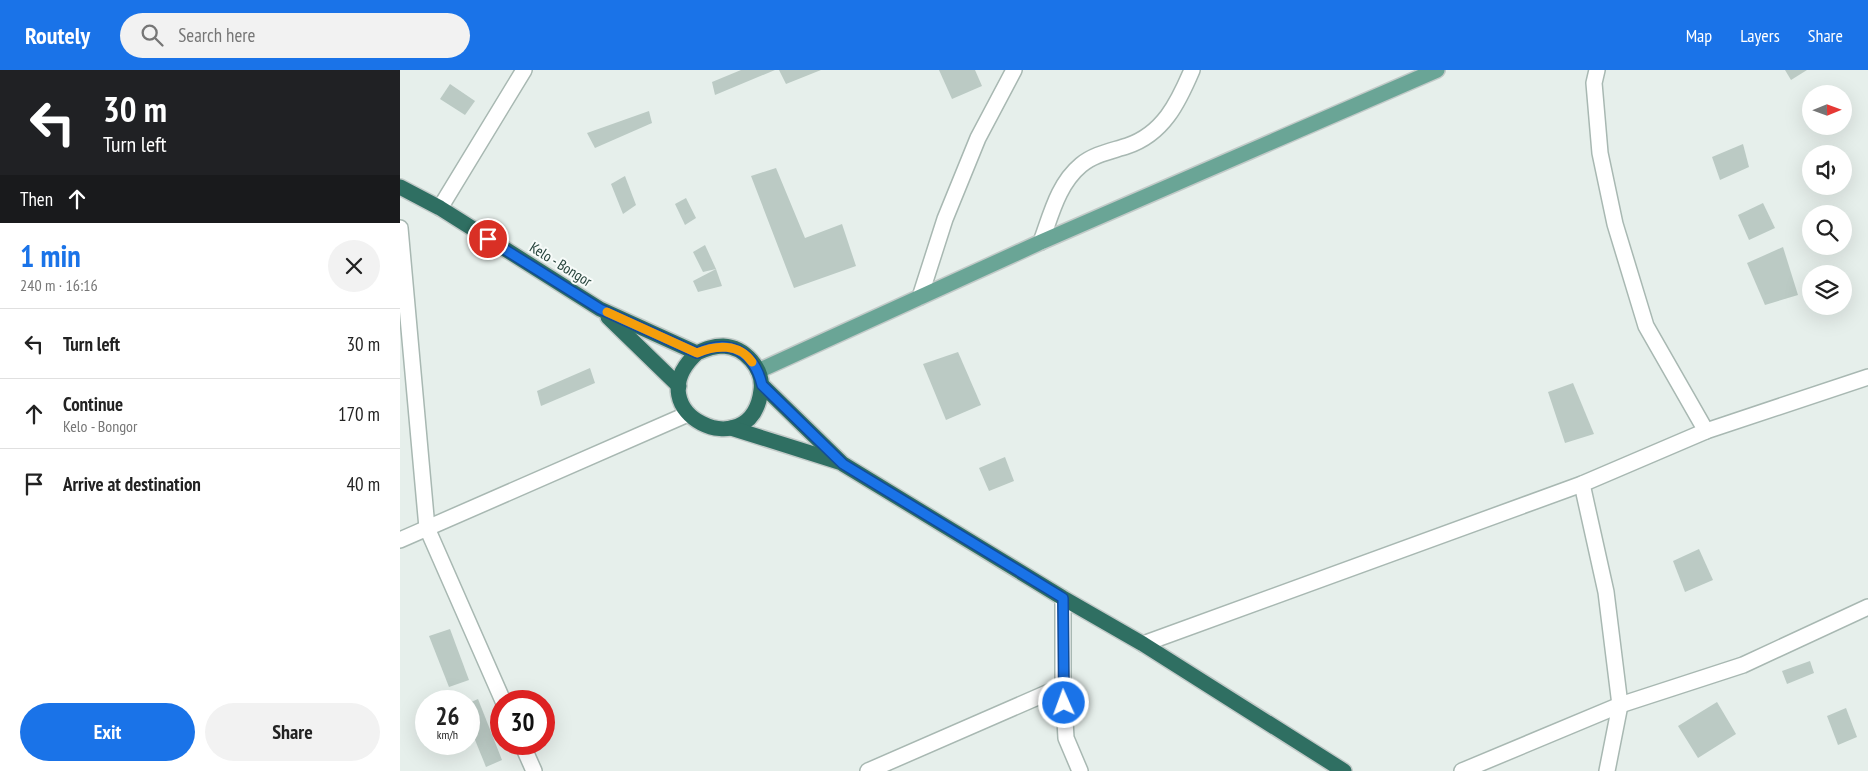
<!DOCTYPE html>
<html lang="en">
<head>
<meta charset="utf-8">
<style>
	:root { --surface:#fff; --page:#f2f2f2; --text:#222; --muted:#767676; --line:#e0e0e0; --accent:#1a73e8 }
	body { margin:0; font-family:"PT Sans Narrow",sans-serif; background:var(--page); color:var(--text); height:100vh; display:flex; flex-direction:column; font-size:19px; white-space:nowrap }
	* { box-sizing:border-box; margin:0 }
	p { font-size:16px; color:var(--muted) }
	.icon { flex:none; width:28px; height:28px; fill:none; stroke:currentColor; stroke-width:2; stroke-linecap:round; stroke-linejoin:round }
	.map { position:relative; flex:1; overflow:hidden }
	.sheet { display:flex; flex-direction:column; background:var(--surface); width:400px }
	.sheet>* { flex:none }
	.guide { background:#202124; color:#fff; overflow:hidden }
	.needle { width:32px; rotate:89deg }
	.tools { position:absolute; left:1402px; top:15px; display:grid; gap:10px }
	.tools a { display:grid; place-items:center; width:50px; height:50px; border-radius:50%; background:var(--surface); box-shadow:0 5px 20px #0002; font-size:25px }
	.speed { position:absolute; left:15px; top:620px; display:flex; gap:10px; font-size:25px; font-weight:700; text-align:center }
	.speed>* { display:grid; place-content:center; width:65px; height:65px; border-radius:50%; background:var(--surface); box-shadow:0 5px 20px #0002; line-height:1 }
	.speed small { font-size:12px; font-weight:400 }
	.speed .limit { border:8px solid #d22; background:#fff; color:#111 }
	.pin { position:absolute; display:grid; place-items:center; width:42px; height:42px; color:#fff; margin:-21px; border:2px solid #fff; border-radius:50%; box-shadow:0 1px 5px #0007 }
	.me { position:absolute; width:55px; margin:-28px; rotate:358deg; stroke-linejoin:round; filter:drop-shadow(0 0 4px #0008) }
	.turn { display:flex; align-items:center; gap:18px; height:105px; padding:0 20px; font-size:22px }
	.turn .icon { width:65px; height:65px; stroke-width:2.5 }
	.turn b { display:block; font-size:35px; line-height:42px }
	.then { display:flex; align-items:center; height:48px; padding:0 20px; background:#0003; gap:10px; font-size:19px }
	.round { display:grid; place-items:center; flex:none; width:52px; height:52px; border-radius:26px; background:var(--page) }
	.overview { display:flex; align-items:center; justify-content:space-between; height:85px; padding:0 20px }
	h1 { font-size:30px; font-weight:700; line-height:38px; color:var(--accent) }
	.button { display:flex; gap:10px; margin-top:auto; padding:10px 20px }
	.button a { flex:1; height:58px; border-radius:30px; background:var(--accent); color:#fff; font-size:20px; font-weight:700; line-height:58px; text-align:center }
	.button a+a { background:var(--page); color:var(--text) }
	ul { padding:0; list-style:none }
	li { display:flex; align-items:center; gap:15px; height:70px; padding:0 20px; border-top:1px solid var(--line) }
	li div { flex:1 }
	li b { display:block; font-size:19px }
	li em { font-style:normal }
	header { display:flex; align-items:center; gap:30px; box-sizing:border-box; height:70px; padding:0 25px; background:var(--accent); color:#fff }
	header strong { font-size:24px }
	nav { display:flex; gap:28px; margin-inline-start:auto; font-size:18px }
	.search { width:350px; height:45px; background:var(--page); display:flex; align-items:center; gap:12px; box-sizing:border-box; padding:0 18px; border-radius:28px; color:var(--muted); font-size:19px }
	main { display:flex; flex:1; min-height:0 }
	.map>svg:first-child { display:block }
	.building { fill:#bbcac4 }
	.lines { fill:none; stroke-linecap:round; stroke-linejoin:round }
	.minor-casing { stroke:#a8b8b2; stroke-width:18 }
	.major-casing { stroke:#c2cac8; stroke-width:18 }
	.highway-casing { stroke:#c2cac8; stroke-width:18 }
	.minor { stroke:#fff; stroke-width:15 }
	.major { stroke:#6aa596; stroke-width:15 }
	.highway { stroke:#2f6f62; stroke-width:15 }
	.route-casing { stroke:#114b97; stroke-width:12 }
	.route { stroke:#1a73e8; stroke-width:9 }
	.slow { stroke:#f59e0b; stroke-width:9 }
	.labels { text-anchor:middle; dominant-baseline:central; stroke-width:4; stroke-linejoin:round; paint-order:stroke }
	.street-label { font-size:15px; fill:#24423a; stroke:#f7fbf9 }
</style>
</head>
<body>
<header>
<strong>Routely</strong>
<div class="search"><svg class="icon" aria-label="search" viewBox="0 0 24 24"><circle cx="10" cy="10" r="6"/><path d="M15 15l6 6"/></svg>Search here</div>
<nav><a>Map</a><a>Layers</a><a>Share</a></nav>
</header>
<main>
<section class="sheet">
<div class="guide">
<div class="turn"><svg class="icon" aria-label="left" viewBox="0 0 24 24"><path d="M17 20v-9H6M10 6l-5 5 5 5"/></svg><div><b>30 m</b>Turn left</div></div>
<div class="then">Then<svg class="icon" aria-label="ahead" viewBox="0 0 24 24"><path d="M12 20V5M6 11l6-6 6 6"/></svg></div>
</div>
<div class="overview"><div><h1>1 min</h1><p>240 m · 16:16</p></div><a class="round"><svg class="icon" aria-label="close" viewBox="0 0 24 24"><path d="M6 6l12 12M18 6L6 18"/></svg></a></div>
<ul>
<li><svg class="icon" aria-label="left" viewBox="0 0 24 24"><path d="M17 20v-9H6M10 6l-5 5 5 5"/></svg><div><b>Turn left</b></div><em>30 m</em></li>
<li><svg class="icon" aria-label="ahead" viewBox="0 0 24 24"><path d="M12 20V5M6 11l6-6 6 6"/></svg><div><b>Continue</b><p>Kelo - Bongor</p></div><em>170 m</em></li>
<li><svg class="icon" aria-label="arrive" viewBox="0 0 24 24"><path d="M6 21V4h12l-3 4 3 4H6"/></svg><div><b>Arrive at destination</b></div><em>40 m</em></li>
</ul>
<div class="button"><a>Exit</a><a>Share</a></div>
</section>
<div class="map">
<svg width="1468" height="701" viewBox="0 0 1468 701">
	<rect width="100%" height="100%" fill="#e6efeb"/>
	<g class="building">
		<polygon points="341,0 375,0 315,25 312,12"/>
		<polygon points="379,0 421,0 386,14"/>
		<polygon points="539,0 575,0 582,16 552,29"/>
		<polygon points="1385,0 1407,0 1391,10"/>
		<polygon points="50,14 75,31 65,45 40,29"/>
		<polygon points="249,41 252,53 195,78 187,63"/>
		<polygon points="1343,74 1349,97 1320,110 1312,87"/>
		<polygon points="376,98 405,168 442,154 456,196 394,218 351,106"/>
		<polygon points="225,106 236,135 223,144 211,114"/>
		<polygon points="286,128 296,148 285,155 275,134"/>
		<polygon points="1363,133 1375,158 1349,170 1338,145"/>
		<polygon points="305,175 316,199 303,202 293,182"/>
		<polygon points="1383,177 1398,225 1365,235 1347,193"/>
		<polygon points="316,199 322,216 298,222 293,211"/>
		<polygon points="558,282 581,335 546,350 523,294"/>
		<polygon points="190,298 195,313 141,336 137,321"/>
		<polygon points="1173,313 1194,364 1165,373 1148,322"/>
		<polygon points="605,387 614,411 589,421 579,398"/>
		<polygon points="1299,479 1313,510 1285,522 1273,491"/>
		<polygon points="50,559 69,610 49,617 29,566"/>
		<polygon points="1410,591 1414,603 1387,614 1382,601"/>
		<polygon points="78,629 102,690 86,697 69,655 69,633"/>
		<polygon points="1317,632 1336,664 1298,688 1278,656"/>
		<polygon points="1446,638 1457,667 1438,675 1427,646"/>
	</g>
	<g class="lines">
		<g class="minor-casing">
			<g id="minor">
				<polyline points="1197,0 1194,13 1200,83 1215,154 1246,256 1306,361"/>
				<polyline points="40,138 124,0"/>
				<polyline points="0,158 27,458 103,631"/>
				<path d="M 641,172 C 651,145 658,114 681,95 C 694,84 712,81 727,76 C 763,64 778,33 792,0"/>
				<polyline points="520,227 545,149 578,68 614,0"/>
				<polyline points="1182,414 1206,522 1220,635 1207,701"/>
				<polyline points="0,470 288,344"/>
				<polyline points="663,528 663,616 666,668 680,701"/>
				<polyline points="743,574 1182,414 1306,361 1468,307"/>
				<polyline points="122,674 134,701"/>
				<polyline points="468,701 663,616"/>
				<polyline points="1062,701 1220,635 1343,595 1468,537"/>
			</g>
		</g>
		<g class="major-casing">
			<polyline id="major" points="358,301 641,172 1037,0"/>
		</g>
		<g class="highway-casing">
			<g id="highway">
				<path d="M 0,117 L 40,138 L 200,239 L 297,283 C 306,279 313,276 323,276 C 345,277 364,299 361,320 C 352,399 233,342 297,283"/>
				<polyline points="208,247 279,316"/>
				<polyline points="362,315 443,394 663,528 743,574 944,701"/>
				<polyline points="331,358 439,392"/>
			</g>
		</g>
		<use href="#minor" class="minor"/>
		<use href="#major" class="major"/>
		<use href="#highway" class="highway"/>
	</g>
	<g class="lines">
		<g class="route-casing">
			<path id="route" d="M 88,169 L 200,239 L 297,283 C 329,268 354,281 362,315 L 443,394 L 663,528 L 664,633"/>
		</g>
		<use href="#route" class="route"/>
		<path class="slow" d="M 207,242 L 297,283 C 316,275 339,273 352,292"/>
	</g>
	<g class="labels">
		<g class="street-label">
			<text transform="translate(161 194) rotate(32)">Kelo - Bongor</text>
		</g>
	</g>
</svg>
<div class="tools">
<a><svg class="needle" viewBox="-14 -14 28 28"><path d="M0-13l5 13h-10z" fill="#e53935"/><path d="M0 13l5-13h-10z" fill="#767676"/></svg></a>
<a><svg class="icon" aria-label="sound" viewBox="0 0 24 24"><path d="M4 9h4l5-4v14l-5-4H4zM17 9q2 3 0 6"/></svg></a>
<a><svg class="icon" aria-label="search" viewBox="0 0 24 24"><circle cx="10" cy="10" r="6"/><path d="M15 15l6 6"/></svg></a>
<a><svg class="icon" aria-label="layers" viewBox="0 0 24 24"><path d="M12 4l9 5-9 5-9-5zM3 14l9 5 9-5"/></svg></a>
</div>
<div class="speed"><div>26<small>km/h</small></div><div class="limit">30</div></div>
<div class="pin" style="left:88px;top:169px;background:#d93025"><svg class="icon" aria-label="arrive" viewBox="0 0 24 24"><path d="M6 21V4h12l-3 4 3 4H6"/></svg></div>
<svg class="me" style="left:664px;top:633px" viewBox="-20 -20 40 40"><circle r="17" fill="#1a73e8" stroke="#fff" stroke-width="3"/><path d="M0-11L8 9 0 5-8 9z" fill="#fff"/></svg>
</div>
</main>
</body>
</html>
